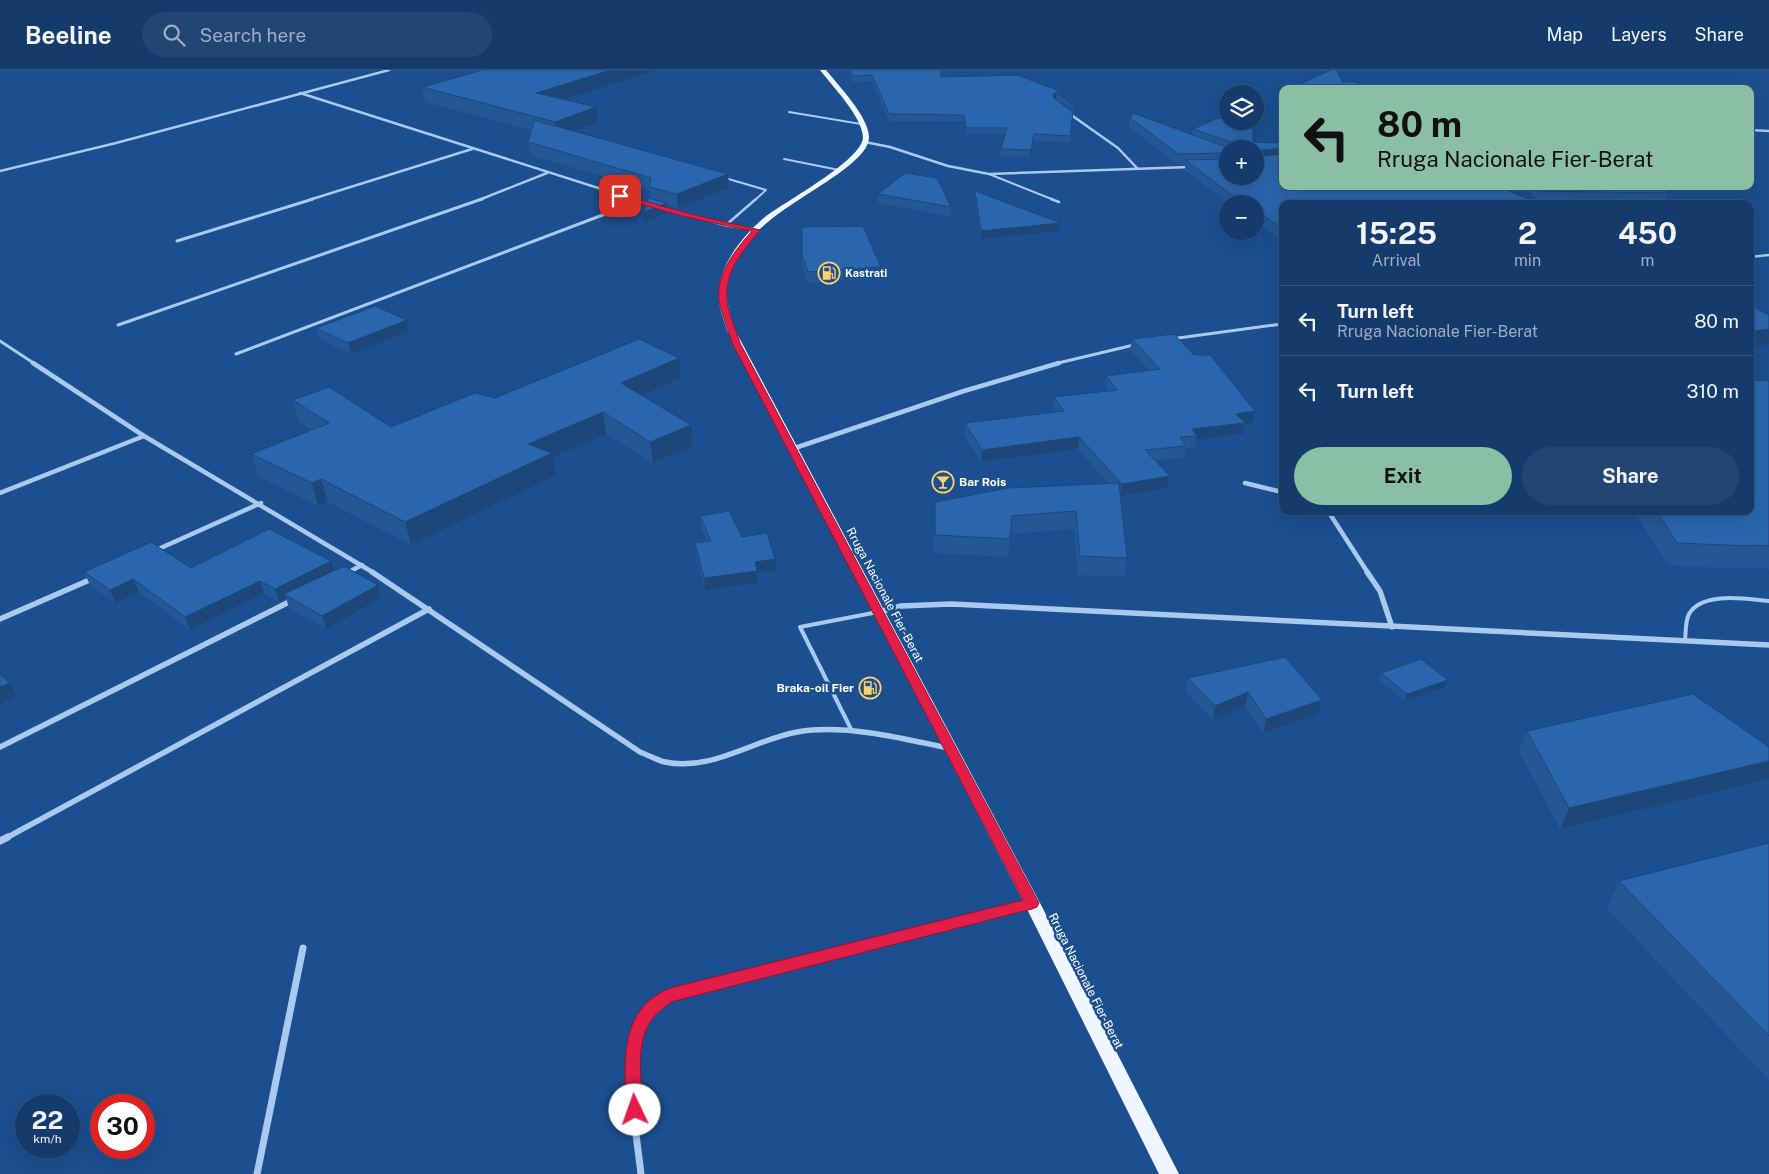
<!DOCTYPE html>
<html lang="en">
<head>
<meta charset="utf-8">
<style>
	:root { --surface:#143b6b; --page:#214673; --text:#f1f3f6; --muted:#9dadc1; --line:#33557e; --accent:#8abfa5 }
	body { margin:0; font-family:"Public Sans",sans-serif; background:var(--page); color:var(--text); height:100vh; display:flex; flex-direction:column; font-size:19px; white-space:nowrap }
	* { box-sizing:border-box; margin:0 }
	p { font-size:16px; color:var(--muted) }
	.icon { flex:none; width:28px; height:28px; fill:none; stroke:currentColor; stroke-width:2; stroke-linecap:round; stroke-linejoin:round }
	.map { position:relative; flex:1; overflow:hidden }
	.panel { position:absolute; left:1279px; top:130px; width:475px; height:315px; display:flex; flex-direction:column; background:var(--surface); border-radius:10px; box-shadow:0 5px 20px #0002,0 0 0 1px var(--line) }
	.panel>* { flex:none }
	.guide { position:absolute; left:1279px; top:15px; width:475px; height:105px; border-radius:10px; box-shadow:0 5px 20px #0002,0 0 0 1px var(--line); background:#8abfa5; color:#111; overflow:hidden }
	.fabs { position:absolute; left:1219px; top:15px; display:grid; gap:10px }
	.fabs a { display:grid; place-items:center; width:45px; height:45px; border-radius:50%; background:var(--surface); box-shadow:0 5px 20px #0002,0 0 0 1px var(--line); font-size:25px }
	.speed { position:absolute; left:15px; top:1024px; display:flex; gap:10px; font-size:25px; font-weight:700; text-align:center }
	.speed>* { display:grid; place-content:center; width:65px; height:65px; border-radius:50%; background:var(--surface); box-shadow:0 5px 20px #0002,0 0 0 1px var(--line); line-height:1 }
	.speed small { font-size:12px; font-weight:400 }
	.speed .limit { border:8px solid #d22; background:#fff; color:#111 }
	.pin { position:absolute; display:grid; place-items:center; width:42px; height:42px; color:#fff; margin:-21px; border-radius:10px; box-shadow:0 2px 8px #0006 }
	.me { position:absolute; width:55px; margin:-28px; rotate:357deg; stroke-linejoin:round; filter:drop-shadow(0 0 4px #0008) }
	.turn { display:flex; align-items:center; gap:18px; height:105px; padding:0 15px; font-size:22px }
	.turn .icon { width:65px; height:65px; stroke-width:2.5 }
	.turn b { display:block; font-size:35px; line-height:42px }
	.eta { display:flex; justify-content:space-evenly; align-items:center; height:85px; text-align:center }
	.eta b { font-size:30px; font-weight:700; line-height:35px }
	.primary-button { display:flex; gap:10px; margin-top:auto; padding:10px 15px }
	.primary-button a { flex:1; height:58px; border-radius:30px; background:var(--accent); color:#111; font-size:20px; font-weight:700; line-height:58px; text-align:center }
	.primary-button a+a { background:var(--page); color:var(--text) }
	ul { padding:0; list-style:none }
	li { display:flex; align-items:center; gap:15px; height:70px; padding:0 15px; border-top:1px solid var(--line) }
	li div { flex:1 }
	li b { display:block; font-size:19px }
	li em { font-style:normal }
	header { display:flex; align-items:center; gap:30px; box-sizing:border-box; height:70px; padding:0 25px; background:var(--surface); border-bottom:1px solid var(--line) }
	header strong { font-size:24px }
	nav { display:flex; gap:28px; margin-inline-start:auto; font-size:18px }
	.search { width:350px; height:45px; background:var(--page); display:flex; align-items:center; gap:12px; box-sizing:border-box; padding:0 18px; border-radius:28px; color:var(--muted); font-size:19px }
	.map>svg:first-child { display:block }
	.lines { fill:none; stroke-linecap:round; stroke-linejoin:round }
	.service-far2 { stroke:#a9c9ee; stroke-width:2 }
	.service-far1 { stroke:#a9c9ee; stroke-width:2.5 }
	.service { stroke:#a9c9ee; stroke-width:4 }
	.minor-far4 { stroke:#a9c9ee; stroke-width:2.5 }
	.minor-far3 { stroke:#a9c9ee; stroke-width:3 }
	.minor-far2 { stroke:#a9c9ee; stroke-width:4.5 }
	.minor-far1 { stroke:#a9c9ee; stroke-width:5.5 }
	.minor { stroke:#a9c9ee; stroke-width:7 }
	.primary { fill:#f0f6ff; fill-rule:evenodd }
	.wall { fill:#245895; fill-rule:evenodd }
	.shaded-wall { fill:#1d4779 }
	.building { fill:#2a66ad; stroke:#1d4779 }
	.route { fill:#e11d48; stroke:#92132f }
	.labels { text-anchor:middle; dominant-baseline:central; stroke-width:5; stroke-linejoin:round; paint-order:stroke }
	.far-poi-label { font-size:11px; font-weight:bold; fill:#fff; stroke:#1b4f8f; text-anchor:start }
	.poi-label { font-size:12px; font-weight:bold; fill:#fff; stroke:#1b4f8f; text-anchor:start }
	.street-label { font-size:12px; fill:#fff; stroke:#1b4f8f }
</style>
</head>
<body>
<header>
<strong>Beeline</strong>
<div class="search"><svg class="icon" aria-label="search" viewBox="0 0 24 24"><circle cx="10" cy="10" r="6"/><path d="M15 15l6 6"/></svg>Search here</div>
<nav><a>Map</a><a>Layers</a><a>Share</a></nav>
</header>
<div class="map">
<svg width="1769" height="1104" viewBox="0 0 1769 1104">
	<rect width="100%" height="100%" fill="#1b4f8f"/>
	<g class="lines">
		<g class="service-far2">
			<polyline points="789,42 861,54"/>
			<polyline points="784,89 839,100"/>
			<polyline points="989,104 1054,130"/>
			<polyline points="725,108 766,120 755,130"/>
		</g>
		<g class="service-far1">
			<polyline points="1051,129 1059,132"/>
			<polyline points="726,155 756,129"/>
			<polyline points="1750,187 1769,185"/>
		</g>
		<g class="service">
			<path d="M 1685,571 C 1686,562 1685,552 1689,544 C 1702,521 1747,529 1769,531"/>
			<polyline points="852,661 800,557 878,542"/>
		</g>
		<g class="minor-far4">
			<polyline points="300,23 636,130"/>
			<polyline points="1067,42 1118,78 1137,98"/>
			<polyline points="1750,60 1769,61"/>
			<polyline points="865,72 890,77 948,96 989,104 1190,97"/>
			<polyline points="0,101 116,73 389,0"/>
			<polyline points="309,130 472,79"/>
			<polyline points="479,130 547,103"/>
		</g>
		<g class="minor-far3">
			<polyline points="632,129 652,135"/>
			<polyline points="662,138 726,155 757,160"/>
			<polyline points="177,171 313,129"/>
			<polyline points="118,255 482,129"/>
			<polyline points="1171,269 1282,254"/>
			<polyline points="0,271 35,294"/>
			<polyline points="236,284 637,132"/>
			<polyline points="1054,294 1138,274"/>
		</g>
		<g class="minor-far2">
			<polyline points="33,293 144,366 374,503"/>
			<polyline points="792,379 964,321 1059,293"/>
			<polyline points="1245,413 1282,422"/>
			<polyline points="0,423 144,366"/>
			<polyline points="1328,441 1368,503"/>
			<polyline points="154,481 261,433"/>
			<polyline points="347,503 362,495"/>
		</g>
		<g class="minor-far1">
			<path d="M 372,502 L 640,682 C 648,685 656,690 665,692 C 715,703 762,663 812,660 C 858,657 904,669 948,678"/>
			<polyline points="1367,502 1380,521 1392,557"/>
			<polyline points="347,503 350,502"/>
			<polyline points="879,542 901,536 951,534 1769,575"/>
			<polyline points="0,549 94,508"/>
			<polyline points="0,677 293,530"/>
			<polyline points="6,768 429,539"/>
		</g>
		<g class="minor">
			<polyline points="0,771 8,767"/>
			<polyline points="257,1104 303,878"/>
			<path d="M 641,1104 C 636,1058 620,983 648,943 C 657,930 673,925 687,920 L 1030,834"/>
		</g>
		<path class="primary" d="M 820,0 L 826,0 C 838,15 869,47 869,67 C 869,77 860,86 853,92 C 811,129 734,154 727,219 C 726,233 731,247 735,260 L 1040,833 L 1179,1104 L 1159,1104 L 1024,833 L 727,260 C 723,247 717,233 719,219 C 722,191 744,165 765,147 C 784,132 863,90 863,67 C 862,46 832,16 820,0 Z"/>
	</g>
	<g class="wall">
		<polygon points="483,0 657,0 564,30 598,52 574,61 728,104 729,118 678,138 667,135 668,143 645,152 650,128 649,120 530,85 528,72 531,60 425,32 422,17"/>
		<polygon points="848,0 943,0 942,7 1048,17 1073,34 1073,41 1056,29 1055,30 1073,42 1070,72 1034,71 1030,87 1001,86 1001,79 1005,64 966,64 964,51 889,51 872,11 853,12"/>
		<polygon points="1282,21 1282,34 1279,30 1280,22"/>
		<path d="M 1130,48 L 1192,65 L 1193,59 L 1253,72 L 1282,73 L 1282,116 L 1532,131 L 1531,134 L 1282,134 L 1282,170 L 1255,151 L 1255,134 L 1230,134 L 1221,128 L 1185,100 L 1185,94 L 1177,94 L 1129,57 ZM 1228,79 L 1255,106 L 1228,106 Z"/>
		<polygon points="1526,116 1661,116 1668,123 1665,131 1535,129"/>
		<polygon points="975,121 1060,161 981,169 975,129"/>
		<polygon points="878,124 951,137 951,147 878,133"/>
		<polygon points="802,157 881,197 881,208 808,213 802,195"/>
		<polygon points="407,250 409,261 351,284 319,269 316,258"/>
		<polygon points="1132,269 1252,353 1245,354 1243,364 1196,370 1195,377 1186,378 1184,388 1155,390 1170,406 1168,418 1120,426 1127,488 1125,507 1078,505 1074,459 1011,464 1008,487 934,483 935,432 1109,414 1078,379 981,392 964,365 965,353 1056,342 1053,338 1054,327 1107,321 1105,317 1106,306 1150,301 1130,280"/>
		<polygon points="681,308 642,326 693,376 653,393 606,364 553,387 556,405 411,475 328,432 318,436 258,406 251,384 312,360 299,352 293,330 391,357 495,328"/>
		<polygon points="1769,311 1769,499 1741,497 1740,499 1668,495 1634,441 1750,441"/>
		<polygon points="700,446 742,467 776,501 757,503 758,513 705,520 696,485 695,473 707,471 701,458"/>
		<polygon points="331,491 334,501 381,528 326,559 289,538 286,528 279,532 264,523 190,560 139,522 115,533 90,515 84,502 191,498"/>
		<polygon points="1285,587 1318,644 1263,663 1245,636 1213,650 1186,622 1188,608"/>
		<polygon points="1381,603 1445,617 1405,631 1379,610"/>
		<polygon points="1527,661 1769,677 1769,709 1560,759 1519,681"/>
		<polygon points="1769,773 1769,1010 1607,838 1619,811"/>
	</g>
	<g class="shaded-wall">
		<polygon points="611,0 657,0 538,38 536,23"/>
		<polygon points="1057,23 1056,29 1052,31 1053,24"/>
		<polygon points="596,37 598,52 557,67 555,52"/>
		<polygon points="1034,64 1034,71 1030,87 1031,80"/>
		<polygon points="1282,78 1282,87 1255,90 1255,83 1256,81"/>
		<polygon points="728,104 729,118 678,138 677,124"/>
		<polygon points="1532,131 1531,134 1507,134"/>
		<polygon points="667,133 668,143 645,152 644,142"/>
		<polygon points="1061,153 1060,161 981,169 981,161"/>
		<polygon points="407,250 409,261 351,284 348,273"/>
		<polygon points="1769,259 1769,274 1750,277 1750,262"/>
		<polygon points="679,288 681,308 624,334 621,313"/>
		<polygon points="1255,341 1252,353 1245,354 1243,364 1196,370 1197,366 1192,359 1236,344"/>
		<polygon points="603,342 606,364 553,387 556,405 411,475 405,452 528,374"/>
		<polygon points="691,355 693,376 653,393 650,372"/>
		<polygon points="1079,367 1078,379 981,392 982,380"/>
		<polygon points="1170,406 1168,418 1120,426 1122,414"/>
		<polygon points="321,409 328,432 318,436 312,413"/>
		<polygon points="1012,446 1011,464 1008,487 1010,469"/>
		<polygon points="775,489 776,501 757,503 758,513 705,520 704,508 755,492"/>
		<polygon points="331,491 335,504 284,524 286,528 279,532 275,519"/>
		<polygon points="133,509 139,522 115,533 110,520"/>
		<polygon points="260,511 264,523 190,560 185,547"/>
		<polygon points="378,515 381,528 326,559 322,546"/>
		<polygon points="1448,610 1445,617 1405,631 1407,624"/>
		<polygon points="10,613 16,626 0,634 0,617"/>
		<polygon points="1248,622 1245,636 1213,650 1215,636"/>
		<polygon points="1322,630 1318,644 1263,663 1266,649"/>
		<polygon points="1769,691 1769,709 1560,759 1569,738"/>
	</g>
	<g class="building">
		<polygon points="483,0 611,0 536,23 596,37 555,52 422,17"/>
		<polygon points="850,0 942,0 940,7 1018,5 1048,17 1052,17 1073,34 1057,23 1053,24 1054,28 1073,42 1070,66 1034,64 1031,80 1001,79 1007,58 966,58 964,45 889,44 872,5 853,6"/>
		<polygon points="1331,0 1336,0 1343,12 1356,12 1361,19 1288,19"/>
		<polygon points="1133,43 1229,78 1232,75 1231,72 1193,59 1218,48 1228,51 1253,56 1253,72 1282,73 1282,78 1256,81 1255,83 1255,79 1228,79 1228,83 1178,84 1130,48"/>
		<polygon points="534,50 728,104 677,124 649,117 651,108 528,72"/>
		<polygon points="1282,84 1282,116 1498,116 1532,131 1507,134 1282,134 1282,158 1255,140 1255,134 1246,134 1222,118 1186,90 1228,89 1228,106 1255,106 1255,86 1257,87"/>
		<polygon points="905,103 937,108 951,137 878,124"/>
		<polygon points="1534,116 1661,116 1668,123 1537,121"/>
		<polygon points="975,121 1061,153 981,161"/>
		<polygon points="648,128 667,133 644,142"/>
		<polygon points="863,156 881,197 808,202 802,185 802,157"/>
		<polygon points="1750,235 1769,245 1769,259 1750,262"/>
		<polygon points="375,236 407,250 348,273 316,258"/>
		<polygon points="1174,264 1194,285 1210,285 1255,341 1236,344 1245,353 1192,359 1197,366 1180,367 1186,376 1145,380 1170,406 1122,414 1079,367 982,380 965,353 1064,341 1054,327 1117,320 1106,306 1160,299 1132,269"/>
		<polygon points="639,269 679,288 621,313 691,355 650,372 603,342 528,374 552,383 405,452 321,409 312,413 251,384 329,353 293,330 329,317 391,357 475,323 495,328"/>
		<polygon points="1750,310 1769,311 1769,476 1750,475 1751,476 1677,473 1657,441 1750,441"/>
		<polygon points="1119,413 1127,488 1080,486 1076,441 1012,446 1010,469 935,465 935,432 1008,418"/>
		<polygon points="729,441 742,467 767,463 775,489 755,492 757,501 704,508 695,473 711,471 700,446"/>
		<polygon points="269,459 331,491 275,519 260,511 185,547 133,509 110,520 84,502 151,472 191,498"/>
		<polygon points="344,496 378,515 322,546 284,524"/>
		<polygon points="1285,587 1322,630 1266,649 1248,622 1215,636 1188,608"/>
		<polygon points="1421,589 1448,610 1407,624 1381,603"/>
		<polygon points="0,604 10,613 0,617"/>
		<polygon points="1693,624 1769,677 1769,691 1569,738 1527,661"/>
		<polygon points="1769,773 1769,966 1619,811"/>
	</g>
	<path class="route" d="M 620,124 L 686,143 L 760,160 C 744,180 725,200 727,228 C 727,242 736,259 740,273 L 1039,833 L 1037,837 L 1032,839 L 671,932 C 665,937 658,942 653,948 C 634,972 642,1011 643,1040 L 641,1046 L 635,1048 L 629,1046 L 626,1040 C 625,1000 618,946 660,923 C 668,918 678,916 686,914 L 1023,830 L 732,273 C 728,259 722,245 719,231 C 715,205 736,179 752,161 L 682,146 L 617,127 L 616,126 Z"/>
	<defs>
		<g id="fuel-ring" transform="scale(1.125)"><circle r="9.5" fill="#1b4f8f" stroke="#ffd166" stroke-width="1.5"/><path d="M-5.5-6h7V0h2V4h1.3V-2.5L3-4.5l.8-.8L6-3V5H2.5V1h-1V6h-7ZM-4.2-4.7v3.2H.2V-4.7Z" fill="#ffd166"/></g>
		<g id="bar-ring" transform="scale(1.125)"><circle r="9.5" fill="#1b4f8f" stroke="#ffd166" stroke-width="1.5"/><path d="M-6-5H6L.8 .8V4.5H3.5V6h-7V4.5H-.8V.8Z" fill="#ffd166"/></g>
	</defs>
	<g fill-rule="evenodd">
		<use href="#fuel-ring" x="829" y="203"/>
		<use href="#bar-ring" x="943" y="412"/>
		<use href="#fuel-ring" x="870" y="618"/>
	</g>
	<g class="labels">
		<g class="far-poi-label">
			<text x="845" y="203">Kastrati</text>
		</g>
		<g class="poi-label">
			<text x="959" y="412">Bar Rois</text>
			<text x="854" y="618" text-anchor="end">Braka-oil Fier</text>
		</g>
		<g class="street-label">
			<text transform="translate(885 525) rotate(62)">Rruga Nacionale Fier-Berat</text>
			<text transform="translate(1086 911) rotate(63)">Rruga Nacionale Fier-Berat</text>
		</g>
	</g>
</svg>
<div class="fabs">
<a><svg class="icon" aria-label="layers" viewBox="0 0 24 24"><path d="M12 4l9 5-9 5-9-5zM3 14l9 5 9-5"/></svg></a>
<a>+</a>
<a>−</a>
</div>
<div class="speed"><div>22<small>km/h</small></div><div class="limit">30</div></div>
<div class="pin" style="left:620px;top:126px;background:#d93025"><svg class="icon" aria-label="arrive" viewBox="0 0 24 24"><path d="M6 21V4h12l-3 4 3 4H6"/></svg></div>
<svg class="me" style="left:635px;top:1040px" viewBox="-20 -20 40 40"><circle r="19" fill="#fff"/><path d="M0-13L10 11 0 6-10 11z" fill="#e11d48"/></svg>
<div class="guide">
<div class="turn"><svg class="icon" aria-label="left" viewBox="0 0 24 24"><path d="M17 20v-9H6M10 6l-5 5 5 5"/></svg><div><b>80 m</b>Rruga Nacionale Fier-Berat</div></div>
</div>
<section class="panel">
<div class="eta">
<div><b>15:25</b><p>Arrival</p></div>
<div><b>2</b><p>min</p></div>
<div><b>450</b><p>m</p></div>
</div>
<ul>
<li><svg class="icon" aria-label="left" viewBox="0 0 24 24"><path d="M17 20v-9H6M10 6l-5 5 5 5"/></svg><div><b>Turn left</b><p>Rruga Nacionale Fier-Berat</p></div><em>80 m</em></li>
<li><svg class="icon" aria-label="left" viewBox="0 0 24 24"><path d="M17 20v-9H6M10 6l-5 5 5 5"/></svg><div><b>Turn left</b></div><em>310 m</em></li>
</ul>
<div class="primary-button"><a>Exit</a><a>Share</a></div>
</section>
</div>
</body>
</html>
